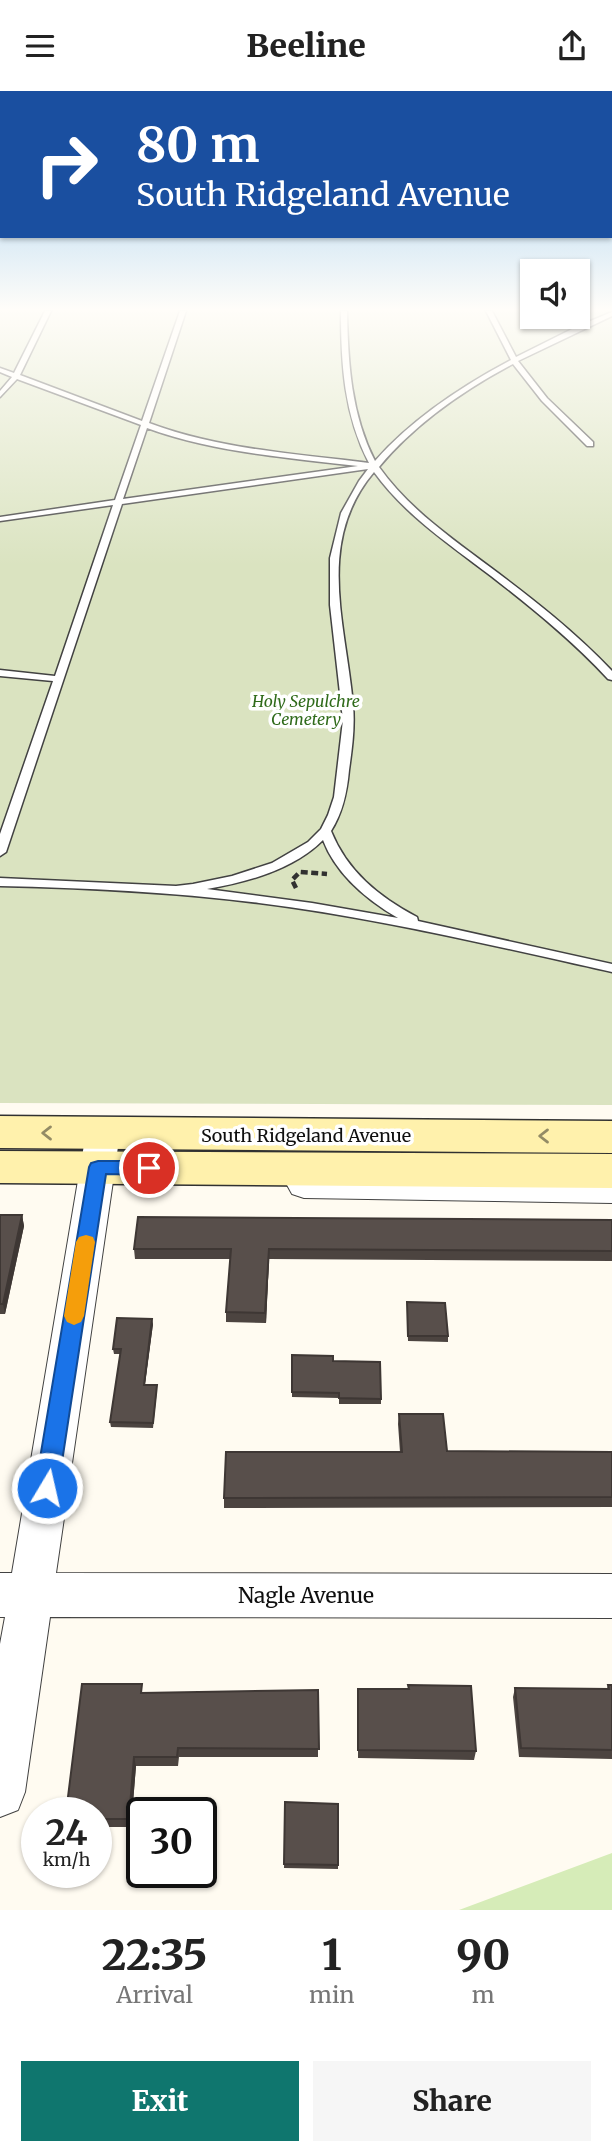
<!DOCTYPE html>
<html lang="en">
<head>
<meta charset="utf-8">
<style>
	:root { --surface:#fff; --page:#f6f6f6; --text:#222; --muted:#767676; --accent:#0f766e }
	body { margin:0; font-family:Merriweather,serif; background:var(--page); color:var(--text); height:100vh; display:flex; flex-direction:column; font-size:26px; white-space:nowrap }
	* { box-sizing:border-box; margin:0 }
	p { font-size:23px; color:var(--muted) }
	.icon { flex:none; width:38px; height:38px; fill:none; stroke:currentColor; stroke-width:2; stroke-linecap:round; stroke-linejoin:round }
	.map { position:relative; height:1819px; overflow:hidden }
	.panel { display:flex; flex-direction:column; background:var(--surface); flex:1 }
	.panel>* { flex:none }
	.guide { position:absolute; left:0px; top:0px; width:612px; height:147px; box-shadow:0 2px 5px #0004; background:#1a4fa0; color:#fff; overflow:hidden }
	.fabs { position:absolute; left:520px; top:168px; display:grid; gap:14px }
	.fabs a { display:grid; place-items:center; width:70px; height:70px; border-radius:0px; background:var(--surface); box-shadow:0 2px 5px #0004; font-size:35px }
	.speed { position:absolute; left:21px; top:1706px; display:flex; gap:14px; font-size:35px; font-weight:700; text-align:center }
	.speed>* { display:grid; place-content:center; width:91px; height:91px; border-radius:50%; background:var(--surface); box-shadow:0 2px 5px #0004; line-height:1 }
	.speed small { font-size:18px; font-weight:400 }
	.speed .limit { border:4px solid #111; border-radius:10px; background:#fff; color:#111 }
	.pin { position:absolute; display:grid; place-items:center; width:60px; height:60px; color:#fff; margin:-30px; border:4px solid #fff; border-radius:50%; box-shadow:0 2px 7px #0007 }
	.me { position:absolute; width:77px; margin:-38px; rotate:9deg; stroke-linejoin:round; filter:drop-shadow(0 0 5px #0008) }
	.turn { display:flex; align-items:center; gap:24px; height:147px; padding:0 21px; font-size:32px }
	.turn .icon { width:91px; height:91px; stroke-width:2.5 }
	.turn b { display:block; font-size:49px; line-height:60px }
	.eta { display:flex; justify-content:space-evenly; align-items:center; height:119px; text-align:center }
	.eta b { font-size:42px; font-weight:800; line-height:49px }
	.button { display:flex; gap:14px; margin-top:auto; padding:14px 21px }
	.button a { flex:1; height:80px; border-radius:0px; background:var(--accent); color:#fff; font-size:28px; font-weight:800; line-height:80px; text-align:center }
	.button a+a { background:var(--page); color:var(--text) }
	header { display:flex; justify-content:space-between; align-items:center; height:91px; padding:0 21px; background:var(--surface); font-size:32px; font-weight:800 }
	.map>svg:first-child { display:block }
	.green { fill:#d6ecb8 }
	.cemetery { fill:#dae3c0 }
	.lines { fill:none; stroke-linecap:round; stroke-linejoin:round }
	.lane-casing { stroke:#424242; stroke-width:3 }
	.street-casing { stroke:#424242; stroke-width:2 }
	.secondary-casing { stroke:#313131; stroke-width:3 }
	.path { stroke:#313131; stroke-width:4.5; stroke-dasharray:7 3.5; stroke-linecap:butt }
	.lane { fill:#fff; fill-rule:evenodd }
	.street { fill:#fff; fill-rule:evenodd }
	.secondary { fill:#fff1ac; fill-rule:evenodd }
	.wall { fill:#4c4440 }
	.shaded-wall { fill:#3e3734 }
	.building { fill:#584f4b; stroke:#3e3734; stroke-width:2 }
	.oneway { stroke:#938b65 }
	.route { fill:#1a73e8; stroke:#114b97; stroke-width:2 }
	.slow { fill:#f59e0b }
	.labels { text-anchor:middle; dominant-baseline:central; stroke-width:7; stroke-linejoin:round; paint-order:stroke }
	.far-park-label { font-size:16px; font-style:italic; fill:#306b1b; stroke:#fff }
	.street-label { font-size:18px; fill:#0f0f0f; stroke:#fff }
	.near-street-label { font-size:21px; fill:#0f0f0f; stroke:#fff }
</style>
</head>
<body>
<header><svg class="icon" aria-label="menu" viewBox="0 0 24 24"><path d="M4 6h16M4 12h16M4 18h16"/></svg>Beeline<svg class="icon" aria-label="share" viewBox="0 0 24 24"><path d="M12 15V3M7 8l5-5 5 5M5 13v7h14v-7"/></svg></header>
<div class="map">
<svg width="612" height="1819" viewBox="0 0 612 1819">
	<rect width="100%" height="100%" fill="#fffbf1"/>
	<polygon class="green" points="612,1762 612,1819 459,1819"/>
	<polygon class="cemetery" points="0,220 532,220 532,226 578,226 578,220 612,220 612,1014 0,1012"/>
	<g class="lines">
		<g class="lane-casing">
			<path id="lane" d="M 45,220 L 51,220 L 20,284 L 142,330 L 180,220 L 186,220 L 149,332 C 218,358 296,363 369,372 C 344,324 341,273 341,220 L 347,220 C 348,272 351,323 375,370 C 412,328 462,295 511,269 L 486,220 L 492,220 L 516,266 L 576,236 L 612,221 L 612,225 L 518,270 L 547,307 L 593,351 L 593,355 L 587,355 L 542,310 L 513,273 C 464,299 415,333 379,376 C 408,417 450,446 490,476 C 533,508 575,541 612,580 L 612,589 L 608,588 C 573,550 532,517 491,485 C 450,454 404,423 374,381 C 315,451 346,533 353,614 C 355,636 352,658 349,679 C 347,701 343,721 331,740 C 347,780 379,806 417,826 L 418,830 L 612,873 L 612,881 C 495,855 378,827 259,812 C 173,801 87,797 0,795 L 0,787 L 176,795 L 193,793 L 232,785 L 272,772 L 308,751 L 321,738 L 328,724 L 334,706 L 343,629 L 330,514 L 330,467 L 341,422 L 359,390 L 368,378 L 122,413 L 6,761 L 0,765 L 0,743 L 53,590 L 0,585 L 0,579 L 55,585 L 113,414 L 0,430 L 0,426 L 115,409 L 141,334 L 17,288 L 0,306 L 0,300 L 12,286 L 0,281 L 0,277 L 14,282 ZM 147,337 C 212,361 289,367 358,375 L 123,408 ZM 323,749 C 336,783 367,809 398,827 L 312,812 L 207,798 C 247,791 293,779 323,749 Z"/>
		</g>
		<g class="street-casing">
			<g id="street">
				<polygon points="103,1030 115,1033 120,1042 56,1482 612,1483 612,1527 50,1526 25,1701 18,1719 0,1726 0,1553 5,1526 0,1526 0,1482 12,1482 86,1042 91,1033"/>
				<polygon points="304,1081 612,1086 612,1112 304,1107 292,1103 287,1094 292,1085"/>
			</g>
		</g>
		<g class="secondary-casing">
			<g id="secondary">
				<polygon points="0,1025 612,1030 612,1062 0,1057"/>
				<polygon points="0,1060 612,1063 612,1097 0,1092"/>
			</g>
		</g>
		<polyline class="path" points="296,797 292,789 300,781 327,783"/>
		<use href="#lane" class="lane"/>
		<use href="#street" class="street"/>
		<use href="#secondary" class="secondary"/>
	</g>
	<g class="wall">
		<polygon points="0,1124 22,1124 24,1135 5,1223 0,1223"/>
		<polygon points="612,1129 612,1170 269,1168 266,1232 226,1231 226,1221 230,1168 135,1168 134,1158"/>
		<polygon points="407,1211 448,1245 448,1251 408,1250"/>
		<polygon points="153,1233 145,1294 157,1299 153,1337 111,1336 110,1331 120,1263 114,1263 113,1258"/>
		<polygon points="292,1264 333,1270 381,1308 381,1313 339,1313 339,1307 292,1306"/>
		<polygon points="399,1323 447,1360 612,1361 612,1416 224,1417 224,1407 400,1361 398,1333"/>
		<polygon points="408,1594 476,1660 474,1669 358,1667 358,1598 408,1598"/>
		<polygon points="608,1594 612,1594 612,1668 519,1666 513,1606 515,1597 607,1598"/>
		<polygon points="318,1599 318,1666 179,1666 178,1675 136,1675 131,1736 96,1736 96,1722 143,1602"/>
		<polygon points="285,1711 338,1713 338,1778 284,1777"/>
	</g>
	<g class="shaded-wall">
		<polygon points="22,1124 24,1135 5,1223 3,1213"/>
		<polygon points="269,1158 269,1168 266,1232 265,1222"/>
		<polygon points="152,1228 153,1233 144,1299 144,1294"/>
		<polygon points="134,1666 136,1675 131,1736 129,1728"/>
	</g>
	<g class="building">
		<polygon points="0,1124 22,1124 3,1213 0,1213"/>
		<polygon points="138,1126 612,1129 612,1160 269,1158 265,1222 226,1221 231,1158 134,1158"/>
		<polygon points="407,1211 445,1212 448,1245 408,1245"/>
		<polygon points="117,1227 152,1228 144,1294 157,1294 153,1332 110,1331 121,1258 113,1258"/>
		<polygon points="292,1264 333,1265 333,1270 380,1271 381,1308 339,1307 339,1302 292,1301"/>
		<polygon points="399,1323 443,1323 447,1360 612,1361 612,1406 224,1407 226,1361 402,1361"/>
		<polygon points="82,1593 142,1593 141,1602 318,1599 319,1658 178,1657 177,1666 134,1666 129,1728 96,1728 96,1722 66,1722"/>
		<polygon points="408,1594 471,1595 476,1660 358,1659 358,1598 409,1598"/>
		<polygon points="608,1594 612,1594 612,1659 521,1657 515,1597 609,1598"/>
		<polygon points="285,1711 338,1713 338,1774 284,1773"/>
	</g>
	<defs><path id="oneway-chevron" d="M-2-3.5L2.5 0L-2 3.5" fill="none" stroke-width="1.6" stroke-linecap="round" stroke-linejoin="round" transform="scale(1.75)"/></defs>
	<g class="oneway">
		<use href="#oneway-chevron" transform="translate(47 1042) rotate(-180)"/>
		<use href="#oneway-chevron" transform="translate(544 1045) rotate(-180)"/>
	</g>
	<linearGradient id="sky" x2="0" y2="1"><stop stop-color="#93c7ef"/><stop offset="0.46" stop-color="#fffdf9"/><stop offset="1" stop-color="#fffdf9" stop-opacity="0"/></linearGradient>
	<rect width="612" height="475" fill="url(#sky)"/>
	<polygon class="route" points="98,1070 149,1070 155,1072 158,1077 155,1082 149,1084 106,1083 58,1397 55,1404 47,1407 39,1404 35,1397 89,1076 91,1072"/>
	<polygon class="slow" points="86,1144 93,1146 95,1151 84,1225 81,1231 74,1234 67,1231 64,1225 76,1151 79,1146"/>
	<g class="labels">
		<g class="far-park-label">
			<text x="306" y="610">Holy Sepulchre<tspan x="306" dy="18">Cemetery</tspan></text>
		</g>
		<g class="street-label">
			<text x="306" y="1044">South Ridgeland Avenue</text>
		</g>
		<g class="near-street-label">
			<text x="306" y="1504">Nagle Avenue</text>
		</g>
	</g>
</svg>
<div class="fabs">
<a><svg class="icon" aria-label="sound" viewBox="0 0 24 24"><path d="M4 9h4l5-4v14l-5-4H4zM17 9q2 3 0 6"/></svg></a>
</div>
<div class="speed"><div>24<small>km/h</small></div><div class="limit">30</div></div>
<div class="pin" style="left:149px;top:1077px;background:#d93025"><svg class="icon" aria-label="arrive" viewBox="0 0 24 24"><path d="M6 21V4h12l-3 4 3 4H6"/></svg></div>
<svg class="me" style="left:47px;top:1397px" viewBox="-20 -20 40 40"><circle r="17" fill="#1a73e8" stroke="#fff" stroke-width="3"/><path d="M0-11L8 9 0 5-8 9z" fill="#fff"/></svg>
<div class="guide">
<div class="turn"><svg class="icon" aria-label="right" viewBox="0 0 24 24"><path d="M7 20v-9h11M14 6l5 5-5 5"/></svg><div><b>80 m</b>South Ridgeland Avenue</div></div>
</div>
</div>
<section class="panel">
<div class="eta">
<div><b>22:35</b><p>Arrival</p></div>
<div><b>1</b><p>min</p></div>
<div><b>90</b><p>m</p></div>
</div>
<div class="button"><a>Exit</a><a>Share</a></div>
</section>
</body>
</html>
